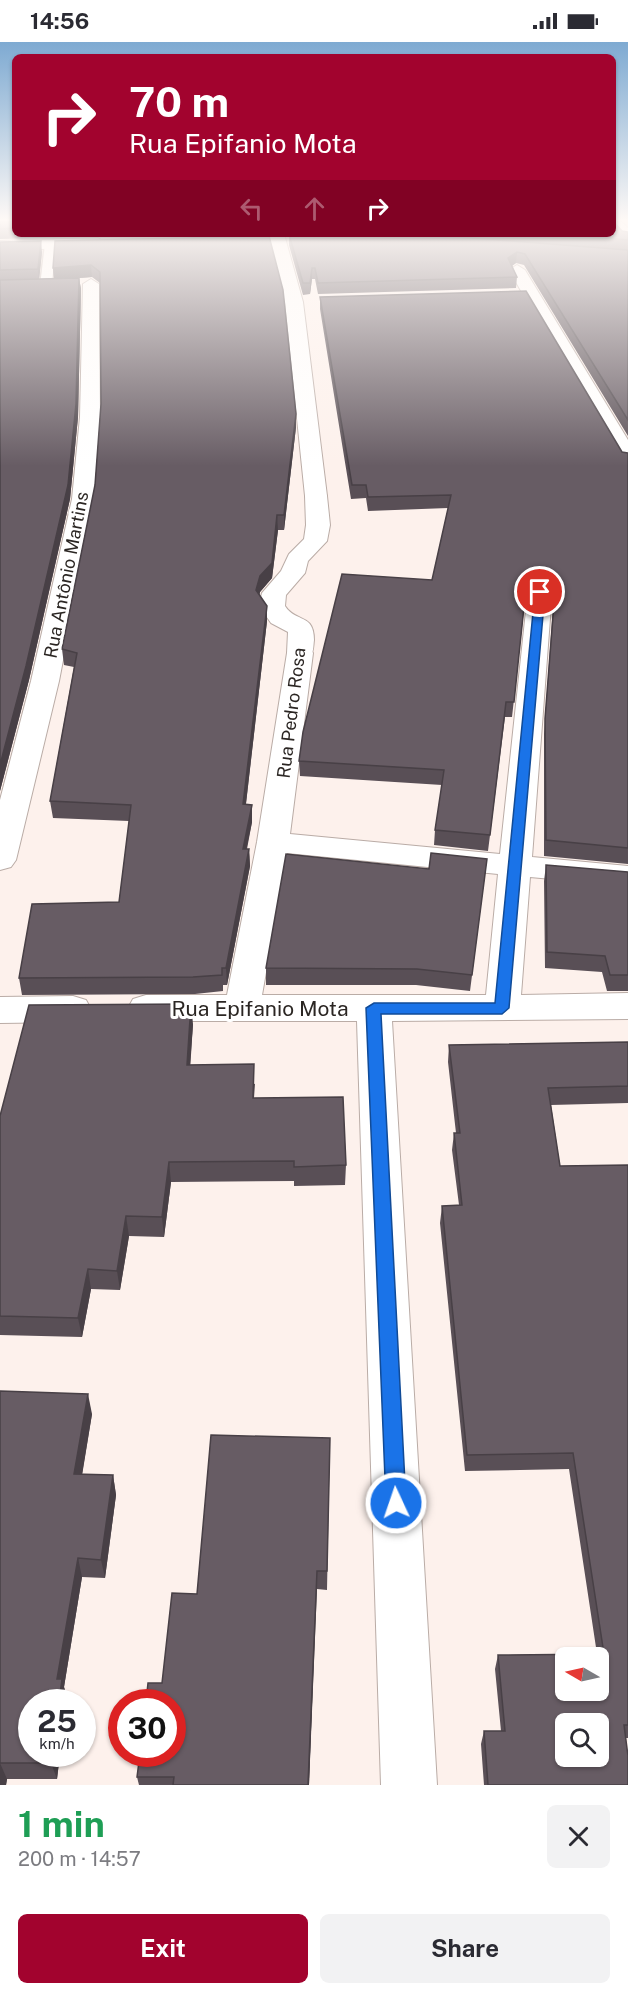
<!DOCTYPE html>
<html lang="en">
<head>
<meta charset="utf-8">
<style>
	:root { --surface:#fff; --page:#f2f2f3; --text:#2b2b33; --muted:#7c7c81; --accent:#a2032e }
	body { margin:0; font-family:"Public Sans",sans-serif; background:var(--page); color:var(--text); height:100vh; display:flex; flex-direction:column; font-size:22px; white-space:nowrap }
	* { box-sizing:border-box; margin:0 }
	p { font-size:20px; color:var(--muted) }
	.icon { flex:none; width:33px; height:33px; fill:none; stroke:currentColor; stroke-width:2; stroke-linecap:round; stroke-linejoin:round }
	.map { position:relative; height:1743px; overflow:hidden }
	.details { display:flex; flex-direction:column; background:var(--surface); flex:1 }
	.details>* { flex:none }
	.banner { position:absolute; left:12px; top:12px; width:604px; height:183px; border-radius:9px; box-shadow:0 2px 4px #0004; background:#a2032e; color:#fff; overflow:hidden }
	.needle { width:39px; rotate:279deg }
	.fabs { position:absolute; left:555px; top:1605px; display:grid; gap:12px }
	.fabs a { display:grid; place-items:center; width:54px; height:54px; border-radius:9px; background:var(--surface); box-shadow:0 2px 4px #0004; font-size:30px }
	.speed { position:absolute; left:18px; top:1647px; display:flex; gap:12px; font-size:30px; font-weight:700; text-align:center }
	.speed>* { display:grid; place-content:center; width:78px; height:78px; border-radius:50%; background:var(--surface); box-shadow:0 2px 4px #0004; line-height:1 }
	.speed small { font-size:15px; font-weight:400 }
	.speed .limit { border:9px solid #d22; background:#fff; color:#111 }
	.pin { position:absolute; display:grid; place-items:center; width:51px; height:51px; color:#fff; margin:-26px; border:3px solid #fff; border-radius:50%; box-shadow:0 2px 6px #0007 }
	.me { position:absolute; width:66px; margin:-33px; rotate:357deg; stroke-linejoin:round; filter:drop-shadow(0 0 4px #0008) }
	.turn { display:flex; align-items:center; gap:21px; height:126px; padding:0 18px; font-size:27px }
	.turn .icon { width:78px; height:78px; stroke-width:2.5 }
	.turn b { display:block; font-size:42px; line-height:51px }
	.lanes { display:flex; align-items:center; height:57px; padding:0 18px; background:#0003; justify-content:center; gap:30px; direction:ltr }
	.lanes .off { opacity:.35 }
	.round { display:grid; place-items:center; flex:none; width:63px; height:63px; border-radius:9px; background:var(--page) }
	.summary { display:flex; align-items:center; justify-content:space-between; height:102px; padding:0 18px }
	h1 { font-size:36px; font-weight:700; line-height:45px; color:#1e9e55 }
	.button { display:flex; gap:12px; margin-top:auto; padding:12px 18px }
	.button a { flex:1; height:69px; border-radius:9px; background:var(--accent); color:#fff; font-size:24px; font-weight:700; line-height:69px; text-align:center }
	.button a+a { background:var(--page); color:var(--text) }
	.status { display:flex; justify-content:space-between; align-items:center; height:42px; padding:0 30px; background:var(--surface); direction:ltr }
	.status svg { height:16px; fill:currentColor }
	.map>svg:first-child { display:block }
	.lines { fill:none; stroke-linecap:round; stroke-linejoin:round }
	.service-casing { stroke:#baaca6; stroke-width:3 }
	.pedestrian-casing { stroke:#baaca6; stroke-width:2 }
	.minor-casing { stroke:#baaca6; stroke-width:2 }
	.service { fill:#fff; fill-rule:evenodd }
	.pedestrian { fill:#fff; fill-rule:evenodd }
	.minor { fill:#fff; fill-rule:evenodd }
	.wall { fill:#594f56 }
	.shaded-wall { fill:#484046 }
	.building { fill:#675c64; stroke:#484046; stroke-width:1.5; fill-rule:evenodd }
	.route { fill:#1a73e8; stroke:#114b97; stroke-width:1.5 }
	.labels { text-anchor:middle; dominant-baseline:central; stroke-width:6; stroke-linejoin:round; paint-order:stroke }
	.far-street-label { font-size:18px; fill:#2b2623; stroke:#fff }
	.street-label { font-size:21px; fill:#2b2623; stroke:#fff }
</style>
</head>
<body>
<div class="status"><b>14:56</b><svg viewBox="0 0 49 12"><path d="M0 12V9h3v3zM5 12V6h3v6zM10 12V3h3v9zM15 12V0h3v12zM26 1h20v11H26zM47 4h2v5h-2z"/></svg></div>
<div class="map">
<svg width="628" height="1743" viewBox="0 0 628 1743">
	<rect width="100%" height="100%" fill="#fdf1ec"/>
	<g class="lines">
		<g class="service-casing">
			<polygon id="service" points="50,199 55,202 52,244 46,247 40,244 45,202"/>
		</g>
		<g class="pedestrian-casing">
			<path id="pedestrian" d="M 316,447 L 324,449 L 327,454 L 330,483 L 327,499 L 308,519 L 305,531 L 286,553 L 285,564 C 296,581 314,571 314,598 C 313,605 314,610 309,617 L 300,619 L 291,617 L 287,611 L 288,590 L 271,581 L 259,564 L 262,551 L 281,529 L 289,512 L 304,497 L 306,483 L 305,454 L 308,449 Z"/>
		</g>
		<g class="minor-casing">
			<g id="minor">
				<polygon points="614,180 622,180 628,186 628,200 622,198 614,189"/>
				<polygon points="268,192 284,192 303,260 327,454 324,459 316,461 308,459 305,454 285,260 271,203 225,203 217,198 225,193"/>
				<polygon points="98,196 106,201 104,204 0,209 0,199"/>
				<polygon points="517,223 525,228 628,398 628,422 620,421 617,416 509,228"/>
				<polygon points="91,237 99,242 100,375 94,457 59,639 16,818 11,825 0,828 0,758 31,639 72,457 80,375 83,242"/>
				<path d="M 540,543 L 549,545 L 552,550 L 532,815 L 628,824 L 628,844 L 530,835 L 521,953 L 628,951 L 628,977 L 392,979 L 437,1743 L 381,1743 L 357,979 L 146,979 L 133,975 L 128,966 L 133,957 L 146,953 L 227,953 L 257,800 L 287,611 L 291,605 L 300,603 L 309,605 L 313,611 L 290,792 L 500,812 L 528,550 L 531,545 ZM 287,811 L 498,832 L 486,953 L 262,953 Z"/>
				<polygon points="73,954 86,958 91,967 86,976 73,980 0,981 0,955"/>
			</g>
		</g>
		<use href="#service" class="service"/>
		<use href="#pedestrian" class="pedestrian"/>
		<use href="#minor" class="minor"/>
	</g>
	<g class="wall">
		<polygon points="0,180 15,180 15,192 200,192 0,197"/>
		<polygon points="622,189 628,190 628,394 524,223 516,221 512,224 517,235 516,246 318,252 315,237 312,237 310,252 303,253 289,203 289,193 286,192 614,192"/>
		<polygon points="269,194 296,385 284,488 278,488 272,536 260,550 259,553 267,579 246,762 252,763 252,780 247,807 249,807 250,824 227,943 223,943 223,949 195,952 22,953 19,936 119,860 129,779 53,776 50,759 74,625 64,623 62,607 95,443 101,362 100,241 92,235 79,236 81,247 78,375 70,457 29,638 0,749 0,200 42,210 39,237 54,236 53,226"/>
		<polygon points="320,255 622,410 628,411 628,822 544,814 544,692 554,550 549,543 540,541 531,543 526,550 512,675 505,675 488,809 434,803 435,788 442,743 300,734 299,719 432,538 448,466 368,469 366,456 351,457 320,267"/>
		<polygon points="487,817 470,949 416,943 266,943 266,926 429,827"/>
		<polygon points="546,823 628,830 628,949 607,949 602,930 545,926 544,839"/>
		<polygon points="193,982 190,1023 255,1042 254,1056 346,1123 345,1143 294,1144 294,1139 171,1140 164,1195 129,1194 120,1248 91,1247 82,1295 0,1293 0,1074"/>
		<polygon points="628,1000 628,1061 551,1063 560,1124 628,1123 628,1696 626,1696 628,1743 484,1743 481,1702 484,1689 501,1689 495,1627 498,1613 597,1612 569,1427 465,1429 440,1181 442,1164 459,1163 452,1108 454,1091 456,1091 448,1020 449,1003"/>
		<polygon points="0,1349 92,1372 82,1432 113,1433 116,1453 105,1536 82,1535 64,1645 67,1655 66,1660 32,1660 60,1712 57,1737 7,1737 6,1743 0,1743"/>
		<polygon points="330,1396 327,1548 317,1547 309,1743 139,1743 137,1735 197,1552"/>
	</g>
	<g class="shaded-wall">
		<polygon points="41,199 42,210 39,238 38,227"/>
		<polygon points="517,210 516,221 507,227 508,216"/>
		<polygon points="91,223 92,235 79,236 81,247 78,375 70,457 29,638 0,749 0,723 54,238 53,226"/>
		<polygon points="312,226 312,237 310,252 310,241"/>
		<polygon points="296,372 296,385 284,488 284,473"/>
		<polygon points="277,473 278,488 272,536 260,550 257,563 256,548"/>
		<polygon points="541,527 540,541 531,543 526,550 527,536 532,529"/>
		<polygon points="267,564 267,579 244,778 243,762"/>
		<polygon points="252,763 252,780 243,823 243,807"/>
		<polygon points="249,807 250,824 227,943 226,926"/>
		<polygon points="191,962 193,982 189,1043 187,1023"/>
		<polygon points="169,1120 171,1140 164,1195 162,1175"/>
		<polygon points="126,1174 129,1194 120,1248 117,1229"/>
		<polygon points="88,1227 91,1247 82,1295 78,1276"/>
		<polygon points="88,1352 92,1372 79,1452 74,1432"/>
		<polygon points="113,1433 116,1453 105,1536 101,1518"/>
		<polygon points="78,1516 82,1535 64,1645 67,1655 66,1660 59,1660 57,1637"/>
		<polygon points="317,1529 309,1743 308,1743"/>
		<polygon points="53,1712 60,1712 57,1737 51,1721"/>
		<polygon points="0,1721 7,1737 6,1743 0,1743"/>
	</g>
	<g class="building">
		<polygon points="0,180 15,180 15,186 0,187"/>
		<polygon points="614,180 622,189 628,190 628,198 551,192 614,192"/>
		<polygon points="289,192 459,195 628,208 628,378 525,212 517,210 508,216 517,235 318,241 315,226 312,226 310,241 303,241"/>
		<polygon points="269,194 283,248 296,372 284,473 277,473 272,521 260,534 256,548 267,564 243,762 252,763 243,807 249,807 226,926 222,926 222,933 193,935 19,936 32,862 119,860 131,763 50,759 77,611 62,607 95,443 101,362 100,230 91,223 53,226 55,199"/>
		<polygon points="41,199 38,227 0,228 0,200"/>
		<polygon points="79,236 76,362 68,443 26,624 0,723 0,238"/>
		<polygon points="526,249 622,410 628,411 628,806 546,798 545,677 556,536 551,529 541,527 532,529 527,536 514,660 506,660 490,793 435,788 444,728 299,719 303,690 342,532 432,538 451,453 368,455 366,443 352,443 320,255"/>
		<polygon points="431,811 487,817 472,933 417,927 266,926 286,812 429,827"/>
		<polygon points="546,823 628,830 628,933 610,933 605,914 547,910"/>
		<polygon points="191,962 187,1023 254,1022 253,1056 343,1055 346,1123 294,1125 294,1119 169,1120 162,1175 126,1174 117,1229 88,1227 78,1276 0,1274 0,1074 29,963"/>
		<path d="M 628,1000 L 628,1044 L 548,1046 L 560,1124 L 628,1123 L 628,1683 L 624,1683 L 628,1714 L 628,1743 L 488,1743 L 484,1689 L 505,1689 L 498,1613 L 604,1612 L 573,1411 L 467,1413 L 442,1164 L 462,1163 L 454,1091 L 460,1091 L 449,1003 ZM 566,1616 L 598,1616 L 598,1648 L 566,1648 ZM 566,1682 L 598,1682 L 598,1714 L 566,1714 Z"/>
		<polygon points="0,1349 88,1352 74,1432 113,1433 101,1518 78,1516 57,1637 62,1637 59,1660 32,1660 32,1712 53,1712 51,1721 0,1721"/>
		<polygon points="211,1393 330,1396 327,1529 317,1529 308,1743 173,1743 174,1735 137,1735 140,1712 172,1712 172,1660 146,1660 148,1641 162,1641 172,1551 197,1552"/>
	</g>
	<linearGradient id="sky" x2="0" y2="1"><stop stop-color="#7eaad2"/><stop offset="0.42" stop-color="#fef9f6"/><stop offset="1" stop-color="#fef9f6" stop-opacity="0"/></linearGradient>
	<rect width="628" height="424" fill="url(#sky)"/>
	<polygon class="route" points="540,547 545,550 509,966 502,972 381,972 406,1461 403,1468 396,1470 389,1468 386,1461 366,966 374,961 495,961 535,550"/>
	<g class="labels">
		<g class="far-street-label">
			<text transform="translate(66 533) rotate(-79)">Rua Antônio Martins</text>
			<text transform="translate(291 671) rotate(-83)">Rua Pedro Rosa</text>
		</g>
		<g class="street-label">
			<text x="260" y="966">Rua Epifanio Mota</text>
		</g>
	</g>
</svg>
<div class="fabs">
<a><svg class="needle" viewBox="-14 -14 28 28"><path d="M0-13l5 13h-10z" fill="#e53935"/><path d="M0 13l5-13h-10z" fill="#7c7c81"/></svg></a>
<a><svg class="icon" aria-label="search" viewBox="0 0 24 24"><circle cx="10" cy="10" r="6"/><path d="M15 15l6 6"/></svg></a>
</div>
<div class="speed"><div>25<small>km/h</small></div><div class="limit">30</div></div>
<div class="pin" style="left:540px;top:550px;background:#d93025"><svg class="icon" aria-label="arrive" viewBox="0 0 24 24"><path d="M6 21V4h12l-3 4 3 4H6"/></svg></div>
<svg class="me" style="left:396px;top:1461px" viewBox="-20 -20 40 40"><circle r="17" fill="#1a73e8" stroke="#fff" stroke-width="3"/><path d="M0-11L8 9 0 5-8 9z" fill="#fff"/></svg>
<div class="banner">
<div class="turn"><svg class="icon" aria-label="right" viewBox="0 0 24 24"><path d="M7 20v-9h11M14 6l5 5-5 5"/></svg><div><b>70 m</b>Rua Epifanio Mota</div></div>
<div class="lanes"><svg class="icon off" aria-label="left" viewBox="0 0 24 24"><path d="M17 20v-9H6M10 6l-5 5 5 5"/></svg><svg class="icon off" aria-label="ahead" viewBox="0 0 24 24"><path d="M12 20V5M6 11l6-6 6 6"/></svg><svg class="icon" aria-label="right" viewBox="0 0 24 24"><path d="M7 20v-9h11M14 6l5 5-5 5"/></svg></div>
</div>
</div>
<section class="details">
<div class="summary"><div><h1>1 min</h1><p>200 m · 14:57</p></div><a class="round"><svg class="icon" aria-label="close" viewBox="0 0 24 24"><path d="M6 6l12 12M18 6L6 18"/></svg></a></div>
<div class="button"><a>Exit</a><a>Share</a></div>
</section>
</body>
</html>
